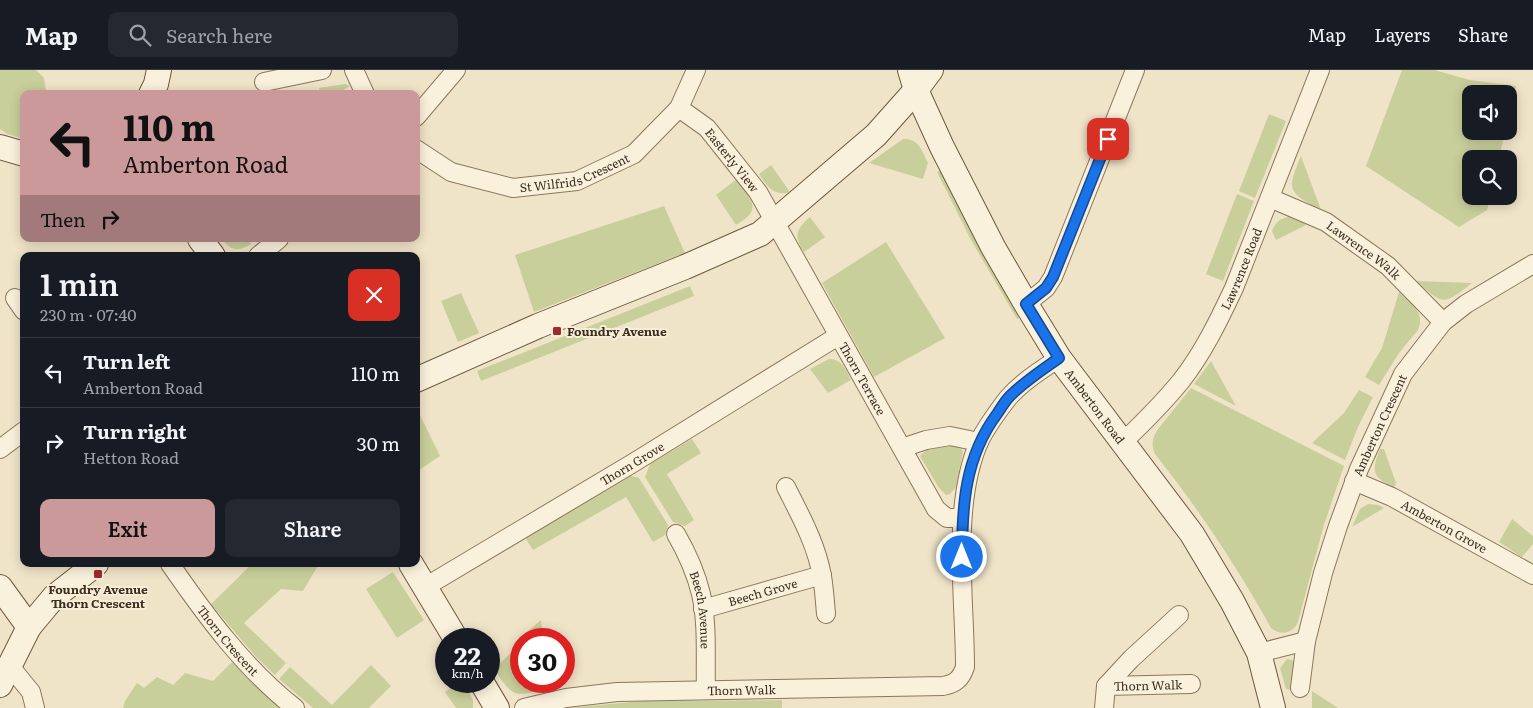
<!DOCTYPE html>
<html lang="en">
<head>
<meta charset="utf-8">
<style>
	:root { --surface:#171b24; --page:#242831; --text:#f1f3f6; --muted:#9ea1a6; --line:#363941; --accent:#cc999b }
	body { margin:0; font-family:Literata,serif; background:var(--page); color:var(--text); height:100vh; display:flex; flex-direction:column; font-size:19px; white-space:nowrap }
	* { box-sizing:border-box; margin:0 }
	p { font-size:16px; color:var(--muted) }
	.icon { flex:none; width:28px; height:28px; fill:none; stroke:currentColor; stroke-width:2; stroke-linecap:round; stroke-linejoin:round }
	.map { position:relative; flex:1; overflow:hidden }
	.sheet { position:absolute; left:20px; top:182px; width:400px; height:315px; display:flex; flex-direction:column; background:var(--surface); border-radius:10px; box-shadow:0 2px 12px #0003 }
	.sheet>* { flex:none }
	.guide { position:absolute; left:20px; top:20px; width:400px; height:152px; border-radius:10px; box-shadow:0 2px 12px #0003; background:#cc999b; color:#111; overflow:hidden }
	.buttons { position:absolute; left:1462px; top:15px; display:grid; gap:10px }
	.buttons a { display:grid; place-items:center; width:55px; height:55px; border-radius:10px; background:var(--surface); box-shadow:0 2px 12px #0003; font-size:25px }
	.speed { position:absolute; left:435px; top:558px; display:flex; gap:10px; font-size:25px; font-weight:700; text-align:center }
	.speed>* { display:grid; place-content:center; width:65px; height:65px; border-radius:50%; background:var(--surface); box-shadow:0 2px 12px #0003; line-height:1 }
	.speed small { font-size:12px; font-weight:400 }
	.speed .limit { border:8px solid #d22; background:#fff; color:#111 }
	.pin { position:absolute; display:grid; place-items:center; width:42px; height:42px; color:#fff; margin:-21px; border-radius:10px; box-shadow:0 2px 8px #0006 }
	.me { position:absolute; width:55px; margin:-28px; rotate:0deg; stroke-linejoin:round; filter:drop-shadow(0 0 4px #0008) }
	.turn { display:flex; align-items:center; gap:18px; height:105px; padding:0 20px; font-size:22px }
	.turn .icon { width:65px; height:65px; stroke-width:2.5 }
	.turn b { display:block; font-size:35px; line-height:42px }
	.then { display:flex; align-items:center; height:48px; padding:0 20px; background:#0003; gap:10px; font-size:19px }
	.round { display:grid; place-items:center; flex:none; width:52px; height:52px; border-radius:10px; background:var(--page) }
	.head { display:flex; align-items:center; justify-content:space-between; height:85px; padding:0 20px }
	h1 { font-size:30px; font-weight:600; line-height:38px }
	.action { display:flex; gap:10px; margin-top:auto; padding:10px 20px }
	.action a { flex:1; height:58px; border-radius:10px; background:var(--accent); color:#111; font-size:20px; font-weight:600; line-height:58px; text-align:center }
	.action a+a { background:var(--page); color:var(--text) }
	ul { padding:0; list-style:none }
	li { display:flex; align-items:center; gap:15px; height:70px; padding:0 20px; border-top:1px solid var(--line) }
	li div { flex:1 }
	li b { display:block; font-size:19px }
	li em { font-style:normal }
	header { display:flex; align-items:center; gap:30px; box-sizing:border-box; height:70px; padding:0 25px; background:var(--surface); border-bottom:1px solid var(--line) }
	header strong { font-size:24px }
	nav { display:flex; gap:28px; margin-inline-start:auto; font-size:18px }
	.search { width:350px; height:45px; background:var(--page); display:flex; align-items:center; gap:12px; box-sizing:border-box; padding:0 18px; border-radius:10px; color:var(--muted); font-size:19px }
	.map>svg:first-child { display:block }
	.green { fill:#c9cf9b }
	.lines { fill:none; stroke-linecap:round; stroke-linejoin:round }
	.street-casing { stroke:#8d765c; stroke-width:20 }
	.secondary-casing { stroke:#6f573f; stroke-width:26 }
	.street { stroke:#faf1dc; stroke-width:18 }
	.secondary { stroke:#faf1dc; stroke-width:24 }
	.route-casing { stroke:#114b97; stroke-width:12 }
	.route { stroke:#1a73e8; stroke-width:9 }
	.poi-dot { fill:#9e2a2b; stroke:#f7eed8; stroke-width:2 }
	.labels { text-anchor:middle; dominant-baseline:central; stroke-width:4; stroke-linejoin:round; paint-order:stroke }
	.street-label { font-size:12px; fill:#3d2e20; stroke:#f7eed8 }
	.poi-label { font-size:12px; font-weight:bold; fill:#3d2e20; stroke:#f7eed8; text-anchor:start }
</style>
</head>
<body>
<header>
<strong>Map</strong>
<div class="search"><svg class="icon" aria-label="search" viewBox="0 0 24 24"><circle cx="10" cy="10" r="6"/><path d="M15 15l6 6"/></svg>Search here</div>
<nav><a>Map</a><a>Layers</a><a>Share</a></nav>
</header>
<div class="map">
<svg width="1533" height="638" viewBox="0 0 1533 638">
	<rect width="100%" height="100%" fill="#f0e4c8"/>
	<g class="green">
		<polygon points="0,0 36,0 44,8 46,21 51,24 24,24 24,69 7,64 0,59"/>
		<polygon points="1402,0 1434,0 1470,10 1516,16 1509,46 1509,24 1471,24 1471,61 1505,61 1499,89 1471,89 1471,126 1491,126 1487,140 1459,157 1366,96"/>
		<polygon points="345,14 350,16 337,24 320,24 319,18"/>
		<polygon points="1269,44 1286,51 1255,128 1239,121"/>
		<path d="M 903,69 C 919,68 922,81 928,93 L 923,109 L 869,93 Z"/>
		<path d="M 1301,86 L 1321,140 C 1288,122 1286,121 1301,86 Z"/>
		<path d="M 771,95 L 790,122 C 774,127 767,116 759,104 Z"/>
		<polygon points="943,99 1023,246 1017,249 971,170 937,102"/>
		<path d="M 737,109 C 751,131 764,139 736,155 L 716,125 Z"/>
		<polygon points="1237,124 1254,131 1223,211 1206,204"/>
		<polygon points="664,136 685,183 534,242 515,185"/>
		<path d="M 810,147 L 825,167 L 804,182 C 793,165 796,160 810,147 Z"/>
		<path d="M 1288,147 L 1300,150 L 1306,155 L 1276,170 L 1272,161 C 1275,153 1279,149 1288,147 Z"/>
		<path d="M 222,169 L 247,169 L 251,174 C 238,182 231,181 222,169 Z"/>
		<polygon points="886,172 945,268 874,307 822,213"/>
		<path d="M 1416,211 L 1472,213 C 1443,236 1443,235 1416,211 Z"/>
		<polygon points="690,216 694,226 481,311 477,301"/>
		<path d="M 1399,222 C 1411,234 1426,242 1418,260 L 1399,283 L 1379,315 L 1365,307 L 1382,278 Z"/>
		<polygon points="461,223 479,263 458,272 441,231"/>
		<path d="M 829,289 C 842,289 846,300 851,310 L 828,323 L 810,299 Z"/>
		<polygon points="1211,291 1236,336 1194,314"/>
		<path d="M 1191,318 L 1344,396 L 1323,458 L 1298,552 C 1293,564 1280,566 1271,558 C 1236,495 1200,441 1155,384 C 1151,375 1152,368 1158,359 Z"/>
		<polygon points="1359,320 1373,327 1358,357 1345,390 1312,373 1344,343"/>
		<polygon points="416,337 440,386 416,402"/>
		<polygon points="692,369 701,383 667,404 694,450 685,456 673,452 645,407 650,394"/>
		<path d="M 954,376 L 960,378 L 963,381 L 956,417 L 950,424 L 946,425 L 939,418 L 920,386 C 928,376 942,376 954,376 Z"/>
		<path d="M 1380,379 L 1384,379 L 1396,413 L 1394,418 C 1372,406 1371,402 1380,379 Z"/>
		<polygon points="629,405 639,408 668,455 665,465 653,472 626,427 533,480 524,466"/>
		<polygon points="1368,434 1378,435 1384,438 1352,457 1360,439"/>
		<polygon points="1512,449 1533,466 1533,474 1522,487 1499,472"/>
		<polygon points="252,494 319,494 303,521 281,519 244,553 286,593 275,605 256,587 211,534"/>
		<polygon points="393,502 424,550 397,568 366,519"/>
		<path d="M 541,550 L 543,569 L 521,569 L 521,611 L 548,611 L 548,618 C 514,627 514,629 494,599 L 514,580 L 520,568 Z"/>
		<polygon points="1287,589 1292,590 1296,595 1291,620 1286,619 1280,598"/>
		<polygon points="232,592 280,638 123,638 125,631 137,613 144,618 157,607 173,615 185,603 213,611"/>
		<polygon points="371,595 391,616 369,638 313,638 279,609 290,597 332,635"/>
		<polygon points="459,611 464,611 473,630 473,638 456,638 445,622"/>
		<polygon points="1312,621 1338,638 1312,638"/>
		<polygon points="782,630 782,638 568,638 642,631"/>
	</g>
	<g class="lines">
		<g class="street-casing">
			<g id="street">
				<polyline points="354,0 365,24"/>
				<polyline points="264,12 322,0"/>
				<path id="s1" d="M 679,38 L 707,58 L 758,122 L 936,439 L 947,448 L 962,448"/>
				<polyline points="416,47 456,0"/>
				<path id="s2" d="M 416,79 L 451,102 L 513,118 L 577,111 L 634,84 L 679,38 L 696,0"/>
				<path id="s3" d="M 1270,128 L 1326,152 L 1388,196 L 1443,252"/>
				<polyline points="258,186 279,169"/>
				<polyline points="15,228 24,241"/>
				<polyline points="1026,234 1046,218 1053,207 1135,0"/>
				<path id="s4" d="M 1123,372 C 1143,353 1163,333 1181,311 C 1203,283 1219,250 1234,218 L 1320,0"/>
				<polyline points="902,378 926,370 950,366 979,372"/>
				<polyline points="0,379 24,361"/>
				<path id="s5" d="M 1354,411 L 1392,427 L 1533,505"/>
				<path d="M 786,417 C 800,445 816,473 822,506 C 824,518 825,531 826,544"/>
				<path id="s6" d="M 676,464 C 687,483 696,503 701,524 C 708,555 705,589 706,620"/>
				<path id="s7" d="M 170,494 C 206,546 245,599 295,638"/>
				<path id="s8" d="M 425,517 L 633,393 L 838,266"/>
				<path id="s9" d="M 703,539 L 822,505"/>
				<polyline points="1259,583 1306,571"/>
				<polyline points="9,595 31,622 35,638"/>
				<path id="s10" d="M 1106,616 L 1191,614"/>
				<path id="s11" d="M 1300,618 L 1306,571 L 1323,503 L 1338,456 L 1359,399 L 1403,304 L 1443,252 L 1466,234 L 1533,194"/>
				<path id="s12" d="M 524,638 L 566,628 L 617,622 L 943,616 C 955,614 961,609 965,597 C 965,528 951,436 979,372 C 986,357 998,341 1008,328 C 1022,312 1041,300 1059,288"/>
				<polyline points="1104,638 1106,616 1131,589 1179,545"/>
			</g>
		</g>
		<g class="secondary-casing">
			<g id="secondary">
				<path id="s13" d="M 910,0 L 916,20 L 942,77 L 993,177 L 1026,234 L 1059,288 L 1192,464 L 1232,531 L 1259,583 L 1273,638"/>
				<polyline points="151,24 156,14 159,0"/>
				<polyline points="0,77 24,84"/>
				<polyline points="200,169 213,186"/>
				<polyline points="416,310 538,256 685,197 760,164 876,65 916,20 931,0"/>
				<polyline points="411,494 456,569"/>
				<polyline points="0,517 29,557"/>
				<polyline points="481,611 497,638"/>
				<polyline points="0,615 29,557 54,527 96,494"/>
			</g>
		</g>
		<use href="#street" class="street"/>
		<use href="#secondary" class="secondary"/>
	</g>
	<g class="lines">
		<g class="route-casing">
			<path id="route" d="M 962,487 C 962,435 965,387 997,344 C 1001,338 1005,331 1010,326 C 1025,311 1042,300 1059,288 L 1026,234 L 1046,218 L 1053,207 L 1108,69"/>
		</g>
		<use href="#route" class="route"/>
	</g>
	<g class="poi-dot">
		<rect x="552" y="256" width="10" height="10" rx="2.5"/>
		<rect x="93" y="499" width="10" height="10" rx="2.5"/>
	</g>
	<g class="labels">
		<g class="street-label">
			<text stroke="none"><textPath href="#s1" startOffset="75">Easterly View</textPath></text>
			<text stroke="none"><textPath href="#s2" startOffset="170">St Wilfrids Crescent</textPath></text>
			<text stroke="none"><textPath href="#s3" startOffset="108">Lawrence Walk</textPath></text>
			<text stroke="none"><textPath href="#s4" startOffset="212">Lawrence Road</textPath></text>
			<text stroke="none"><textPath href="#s1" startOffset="330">Thorn Terrace</textPath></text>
			<text stroke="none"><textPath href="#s13" startOffset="385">Amberton Road</textPath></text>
			<text stroke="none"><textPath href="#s11" startOffset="276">Amberton Crescent</textPath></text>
			<text stroke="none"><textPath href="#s8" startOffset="241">Thorn Grove</textPath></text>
			<text stroke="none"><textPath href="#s5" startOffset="101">Amberton Grove</textPath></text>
			<text stroke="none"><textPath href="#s9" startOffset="62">Beech Grove</textPath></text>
			<text stroke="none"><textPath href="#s6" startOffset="81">Beech Avenue</textPath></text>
			<text stroke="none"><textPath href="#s7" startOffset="96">Thorn Crescent</textPath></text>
			<text stroke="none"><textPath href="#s10" startOffset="42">Thorn Walk</textPath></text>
			<text stroke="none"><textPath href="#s12" startOffset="219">Thorn Walk</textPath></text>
		</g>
		<g class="poi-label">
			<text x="567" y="261">Foundry Avenue</text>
			<text x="98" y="519" text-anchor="middle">Foundry Avenue<tspan x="98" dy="14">Thorn Crescent</tspan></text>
		</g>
	</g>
</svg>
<div class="buttons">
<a><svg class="icon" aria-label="sound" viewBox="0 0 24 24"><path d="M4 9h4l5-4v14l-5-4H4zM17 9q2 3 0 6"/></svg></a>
<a><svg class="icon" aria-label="search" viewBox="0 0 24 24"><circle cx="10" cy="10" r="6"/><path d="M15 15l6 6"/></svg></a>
</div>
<div class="speed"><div>22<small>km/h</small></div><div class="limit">30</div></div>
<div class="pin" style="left:1108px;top:69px;background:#d93025"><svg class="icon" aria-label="arrive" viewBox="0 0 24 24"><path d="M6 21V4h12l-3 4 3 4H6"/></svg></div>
<svg class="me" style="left:962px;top:487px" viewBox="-20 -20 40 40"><circle r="17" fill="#1a73e8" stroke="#fff" stroke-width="3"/><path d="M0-11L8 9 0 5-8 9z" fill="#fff"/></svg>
<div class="guide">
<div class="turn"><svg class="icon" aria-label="left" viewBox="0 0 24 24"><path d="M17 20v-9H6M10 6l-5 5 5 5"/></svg><div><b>110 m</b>Amberton Road</div></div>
<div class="then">Then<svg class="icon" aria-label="right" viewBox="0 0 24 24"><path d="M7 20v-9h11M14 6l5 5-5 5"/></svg></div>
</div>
<section class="sheet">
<div class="head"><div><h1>1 min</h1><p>230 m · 07:40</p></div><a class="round" style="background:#d93025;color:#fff"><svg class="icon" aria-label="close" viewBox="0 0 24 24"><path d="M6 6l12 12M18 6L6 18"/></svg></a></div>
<ul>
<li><svg class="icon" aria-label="left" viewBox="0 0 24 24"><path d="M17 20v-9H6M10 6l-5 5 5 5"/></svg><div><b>Turn left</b><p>Amberton Road</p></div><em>110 m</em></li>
<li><svg class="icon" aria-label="right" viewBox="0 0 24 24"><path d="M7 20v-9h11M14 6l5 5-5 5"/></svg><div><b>Turn right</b><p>Hetton Road</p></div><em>30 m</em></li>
</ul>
<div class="action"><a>Exit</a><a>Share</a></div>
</section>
</div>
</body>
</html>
